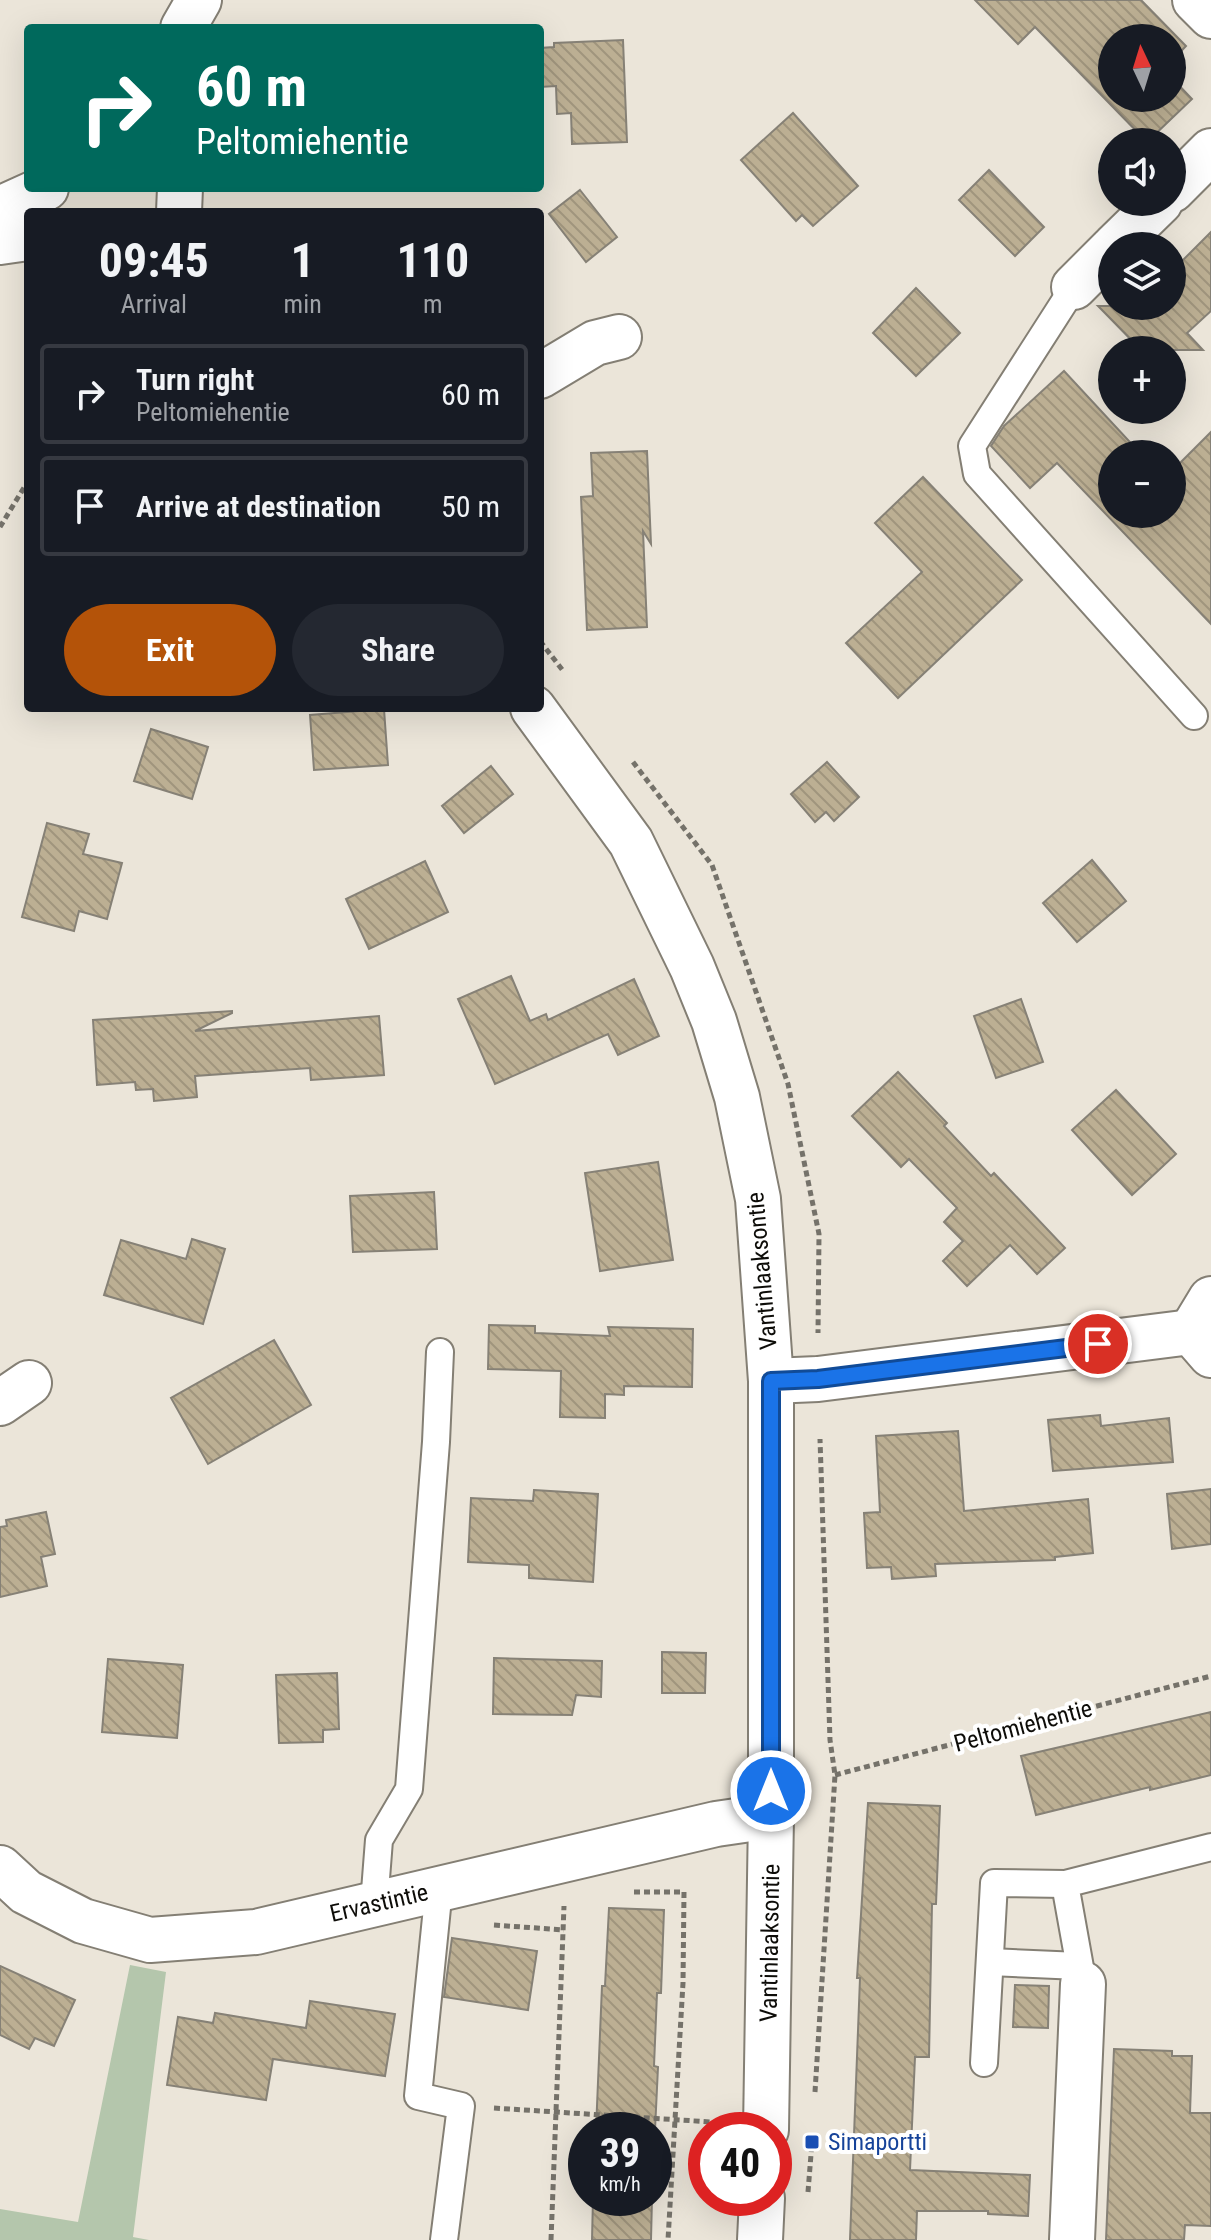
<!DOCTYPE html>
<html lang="en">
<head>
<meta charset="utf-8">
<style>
	:root { --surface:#171b24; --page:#242831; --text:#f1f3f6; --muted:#9ea1a6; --line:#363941; --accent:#b45309 }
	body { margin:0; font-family:"Roboto Condensed",sans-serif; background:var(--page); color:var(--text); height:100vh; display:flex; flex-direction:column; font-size:30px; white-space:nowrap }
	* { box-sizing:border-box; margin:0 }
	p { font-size:26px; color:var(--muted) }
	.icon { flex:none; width:44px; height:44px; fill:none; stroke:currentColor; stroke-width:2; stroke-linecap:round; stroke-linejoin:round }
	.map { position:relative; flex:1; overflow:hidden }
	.sheet { position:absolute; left:24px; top:208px; width:520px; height:504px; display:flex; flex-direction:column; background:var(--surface); border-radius:8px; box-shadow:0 8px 32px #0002 }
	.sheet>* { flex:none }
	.guide { position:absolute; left:24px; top:24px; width:520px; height:168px; border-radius:8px; box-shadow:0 8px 32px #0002; background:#00695c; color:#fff; overflow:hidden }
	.needle { width:52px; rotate:356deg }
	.fabs { position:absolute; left:1098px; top:24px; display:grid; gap:16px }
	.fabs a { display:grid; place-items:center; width:88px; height:88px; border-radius:50%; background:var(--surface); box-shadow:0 8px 32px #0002; font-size:40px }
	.speed { position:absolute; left:568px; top:2112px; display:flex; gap:16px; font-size:40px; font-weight:700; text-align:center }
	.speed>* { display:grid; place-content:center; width:104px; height:104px; border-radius:50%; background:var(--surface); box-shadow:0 8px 32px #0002; line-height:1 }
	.speed small { font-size:20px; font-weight:400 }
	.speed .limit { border:12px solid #d22; background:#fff; color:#111 }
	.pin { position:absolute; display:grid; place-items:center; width:68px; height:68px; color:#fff; margin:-34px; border:4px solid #fff; border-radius:50%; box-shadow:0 2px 8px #0007 }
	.me { position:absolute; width:88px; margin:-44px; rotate:0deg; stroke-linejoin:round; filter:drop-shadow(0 0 6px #0008) }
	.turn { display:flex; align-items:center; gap:28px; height:168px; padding:0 40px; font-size:36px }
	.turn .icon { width:104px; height:104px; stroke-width:2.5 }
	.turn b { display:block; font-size:56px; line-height:68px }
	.eta { display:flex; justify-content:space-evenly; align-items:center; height:136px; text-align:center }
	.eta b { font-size:48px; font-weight:700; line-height:56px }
	.primary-button { display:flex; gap:16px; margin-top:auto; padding:16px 40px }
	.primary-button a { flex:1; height:92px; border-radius:48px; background:var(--accent); color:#fff; font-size:32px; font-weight:700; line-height:92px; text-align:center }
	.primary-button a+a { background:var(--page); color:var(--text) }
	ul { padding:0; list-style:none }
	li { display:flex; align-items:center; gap:24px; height:100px; margin:0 16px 12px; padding:0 24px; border:4px solid var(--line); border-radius:8px }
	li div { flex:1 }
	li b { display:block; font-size:30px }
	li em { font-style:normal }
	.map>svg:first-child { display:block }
	.grass { fill:#b4c6ac }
	.building { fill:url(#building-back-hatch); stroke:#868176; stroke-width:2 }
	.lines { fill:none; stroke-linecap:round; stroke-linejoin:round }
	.lane-casing { stroke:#847f74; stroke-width:30 }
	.street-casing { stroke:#847f74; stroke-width:48 }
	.secondary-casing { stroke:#847f74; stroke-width:48 }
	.path { stroke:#75726a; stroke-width:5; stroke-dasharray:6 4; stroke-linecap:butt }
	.lane { stroke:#fff; stroke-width:26 }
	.street { stroke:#fff; stroke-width:44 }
	.secondary { stroke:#fff; stroke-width:44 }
	.route-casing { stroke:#114b97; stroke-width:20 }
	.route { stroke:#1a73e8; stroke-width:14 }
	.transit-dot { fill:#1a4fb4; stroke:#fff; stroke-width:3 }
	.labels { text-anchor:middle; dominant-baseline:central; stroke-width:8; stroke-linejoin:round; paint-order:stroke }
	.street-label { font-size:24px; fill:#0d0c08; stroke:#fff }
	.transit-label { font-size:24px; fill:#164399; stroke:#fff; text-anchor:start }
</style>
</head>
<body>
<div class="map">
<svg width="1211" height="2240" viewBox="0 0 1211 2240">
	<defs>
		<pattern id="building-back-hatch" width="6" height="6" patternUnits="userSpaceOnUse" patternTransform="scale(2)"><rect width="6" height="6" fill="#bcaf93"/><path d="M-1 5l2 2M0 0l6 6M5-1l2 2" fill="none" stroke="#a0957d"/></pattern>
	</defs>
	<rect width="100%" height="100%" fill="#ebe5d9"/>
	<polygon class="grass" points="130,1965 166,1972 133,2237 149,2240 0,2240 0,2209 78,2222"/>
	<g class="building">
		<polygon points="975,0 1141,0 1186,46 1172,61 1172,38 1112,38 1112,98 1172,98 1172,78 1192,99 1147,142 1035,27 1018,44"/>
		<polygon points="623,40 627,142 572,144 571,113 557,114 556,86 540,87 540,48 554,47 554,43"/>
		<polygon points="793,113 858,186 813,226 802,215 796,221 741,160"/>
		<polygon points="989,170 1044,227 1015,256 959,200"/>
		<polygon points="580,190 617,237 586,262 549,214"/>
		<polygon points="1211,232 1211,311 1187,333 1203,350 1141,350 1098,306 1172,306 1172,271"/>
		<polygon points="916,288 960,333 916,376 873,333"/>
		<polygon points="1064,371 1141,454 1112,454 1112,514 1172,514 1172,471 1211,432 1211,624 1057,463 1030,488 991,446 1004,426"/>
		<polygon points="647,451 651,544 643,531 647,627 587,630 581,497 593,496 591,453"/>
		<polygon points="923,477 1022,580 898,698 846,643 922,572 875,523"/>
		<polygon points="384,709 388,765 314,770 310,715"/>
		<polygon points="151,729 208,747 192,799 134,781"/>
		<polygon points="827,762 859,797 834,821 826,812 815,822 791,794"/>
		<polygon points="491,766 513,794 464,833 442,806"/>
		<polygon points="47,823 89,834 83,854 122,863 107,919 79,911 74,931 22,917"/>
		<polygon points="1092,860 1126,901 1077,942 1043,903"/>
		<polygon points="425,861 448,912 369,949 346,899"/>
		<polygon points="511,976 530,1021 546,1014 548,1020 634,979 659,1036 618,1055 608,1034 495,1084 458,999"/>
		<polygon points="1021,999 1043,1062 996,1078 974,1016"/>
		<polygon points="232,1011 232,1013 195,1031 379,1016 384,1075 311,1080 310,1068 195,1076 197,1097 154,1101 153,1089 136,1090 135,1082 97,1085 93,1020"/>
		<polygon points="898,1072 947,1123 944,1126 991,1176 994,1173 1065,1248 1037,1274 1010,1245 967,1286 943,1261 963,1241 944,1222 957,1208 909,1159 901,1167 852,1116"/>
		<polygon points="1116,1090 1176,1154 1132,1195 1072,1130"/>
		<polygon points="658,1162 673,1260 600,1271 585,1173"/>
		<polygon points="434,1192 437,1249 353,1252 350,1196"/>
		<polygon points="192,1239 225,1249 203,1324 104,1295 121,1240 186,1259"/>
		<polygon points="489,1325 535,1326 535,1333 610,1336 608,1327 693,1329 692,1387 624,1386 624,1395 605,1394 605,1418 560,1417 561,1371 488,1369"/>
		<polygon points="274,1340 311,1405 208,1464 171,1398"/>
		<polygon points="1100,1415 1101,1426 1169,1418 1173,1462 1053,1471 1048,1420"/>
		<polygon points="958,1431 964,1511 1088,1499 1093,1553 1055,1557 1055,1560 935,1564 936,1576 892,1579 891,1567 867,1568 864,1513 880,1512 876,1436"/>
		<polygon points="1211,1489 1211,1544 1172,1549 1167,1494"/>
		<polygon points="534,1490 598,1494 593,1582 529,1578 529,1565 468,1562 471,1498 533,1501"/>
		<polygon points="46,1512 55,1554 41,1557 47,1586 0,1597 0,1527 7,1526 6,1520"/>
		<polygon points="662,1652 706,1653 705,1693 662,1693"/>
		<polygon points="494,1658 602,1661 601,1697 576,1695 572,1715 493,1714"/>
		<polygon points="108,1659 183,1665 177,1738 102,1732"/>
		<polygon points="337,1673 339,1729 323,1730 323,1742 279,1743 276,1675"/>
		<polygon points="1211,1712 1211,1775 1150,1790 1150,1787 1036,1815 1021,1756"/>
		<polygon points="868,1803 940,1806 936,1904 932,1904 929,2057 915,2057 910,2170 1030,2175 1028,2216 988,2214 988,2211 917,2211 916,2240 850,2240 860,1978 857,1978"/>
		<polygon points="609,1908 664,1910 661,1993 657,1993 654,2066 658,2067 655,2130 596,2130 602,1986 605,1986"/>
		<polygon points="452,1938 537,1951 528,2010 444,1997"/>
		<polygon points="0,1966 75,2000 54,2046 35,2038 29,2049 0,2035"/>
		<polygon points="1015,1985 1049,1986 1048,2028 1013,2027"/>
		<polygon points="310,2001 395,2014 385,2076 273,2059 266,2100 167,2085 178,2017 213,2023 215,2013 306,2028"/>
		<polygon points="1114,2049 1172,2051 1172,2056 1192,2056 1190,2113 1211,2113 1211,2226 1185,2225 1184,2240 1106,2240"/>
		<polygon points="593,2198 652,2198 651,2240 592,2240"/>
	</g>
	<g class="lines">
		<g class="lane-casing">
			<g id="lane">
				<polyline points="1074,287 972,446 977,474 1194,716"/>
				<polyline points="439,1888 418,2096 461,2106 444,2240"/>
				<polyline points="374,1904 379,1840 409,1789 436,1442 440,1352"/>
				<polyline points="990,1962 1079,1966"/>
				<polyline points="1083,1984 1065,1884 1211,1847"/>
				<polyline points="984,2063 994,1883 1065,1884"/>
			</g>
		</g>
		<g class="street-casing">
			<g id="street">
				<polyline points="1195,0 1211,16"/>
				<polyline points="183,28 199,0"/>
				<polyline points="1172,190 1211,151"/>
				<polyline points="1115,246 1160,202"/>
				<polyline points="1074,287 1112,249"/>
				<polyline points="540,376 595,343 619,337"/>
				<polyline points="1191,1332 1211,1299"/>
				<polyline points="771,1381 818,1379 1191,1332 1211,1355"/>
				<polyline points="0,1403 29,1383"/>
				<polyline points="0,1868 26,1892 83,1921 150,1940 256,1932 716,1824 771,1816"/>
				<polyline points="1072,2240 1083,1984"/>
			</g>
		</g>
		<g class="secondary-casing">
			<g id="secondary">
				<polyline points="0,209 46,188"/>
				<polyline points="179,212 180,188"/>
				<polyline points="0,242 28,238"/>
				<polyline points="533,708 631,842 692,967 714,1021 737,1097 758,1199 771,1381 771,1816 766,2130"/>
				<polyline points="760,2240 762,2198"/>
			</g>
		</g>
		<g class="path">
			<polyline points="0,527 28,481"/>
			<polyline points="540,641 564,672"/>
			<polyline points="633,762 712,865 788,1084 819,1234 818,1333"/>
			<polyline points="835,1775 1211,1676"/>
			<polyline points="634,1892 684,1892 683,1983 668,2240"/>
			<polyline points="494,1925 564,1930"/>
			<polyline points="815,2092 835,1775 830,1740 820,1439"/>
			<polyline points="494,2108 711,2122"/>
			<polyline points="808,2192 812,2142"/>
			<polyline points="551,2240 564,1906"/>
		</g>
		<use href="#lane" class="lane"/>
		<use href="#street" class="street"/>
		<use href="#secondary" class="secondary"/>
	</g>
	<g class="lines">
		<g class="route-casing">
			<polyline id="route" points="771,1791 771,1381 818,1379 1098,1344"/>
		</g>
		<use href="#route" class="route"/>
	</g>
	<rect class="transit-dot" x="804" y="2134" width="16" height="16" rx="4"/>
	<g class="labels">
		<g class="street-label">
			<text transform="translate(762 1271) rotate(-95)">Vantinlaaksontie</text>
			<text transform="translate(1023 1726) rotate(-15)">Peltomiehentie</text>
			<text transform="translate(379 1903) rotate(-13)">Ervastintie</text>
			<text transform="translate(770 1943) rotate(-89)">Vantinlaaksontie</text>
		</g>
		<g class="transit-label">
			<text x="828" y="2142">Simaportti</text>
		</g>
	</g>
</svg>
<div class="fabs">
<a><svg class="needle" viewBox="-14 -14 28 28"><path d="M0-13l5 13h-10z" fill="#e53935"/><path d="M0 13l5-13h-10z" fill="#9ea1a6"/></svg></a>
<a><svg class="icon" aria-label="sound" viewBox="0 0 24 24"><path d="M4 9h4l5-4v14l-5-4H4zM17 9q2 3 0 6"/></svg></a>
<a><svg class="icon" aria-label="layers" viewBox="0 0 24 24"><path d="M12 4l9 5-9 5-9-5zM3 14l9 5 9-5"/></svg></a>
<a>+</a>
<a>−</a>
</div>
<div class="speed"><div>39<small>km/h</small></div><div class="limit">40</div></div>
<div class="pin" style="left:1098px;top:1344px;background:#d93025"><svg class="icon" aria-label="arrive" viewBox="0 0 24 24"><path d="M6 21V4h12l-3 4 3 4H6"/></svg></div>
<svg class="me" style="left:771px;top:1791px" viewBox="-20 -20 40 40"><circle r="17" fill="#1a73e8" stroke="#fff" stroke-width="3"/><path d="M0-11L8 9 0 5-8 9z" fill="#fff"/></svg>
<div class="guide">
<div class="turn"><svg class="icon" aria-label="right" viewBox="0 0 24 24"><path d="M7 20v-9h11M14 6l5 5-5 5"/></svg><div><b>60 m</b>Peltomiehentie</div></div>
</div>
<section class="sheet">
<div class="eta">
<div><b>09:45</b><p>Arrival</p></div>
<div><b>1</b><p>min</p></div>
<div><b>110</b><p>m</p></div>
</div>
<ul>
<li><svg class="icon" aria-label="right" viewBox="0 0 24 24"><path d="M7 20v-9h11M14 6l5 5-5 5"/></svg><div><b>Turn right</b><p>Peltomiehentie</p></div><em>60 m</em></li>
<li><svg class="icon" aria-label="arrive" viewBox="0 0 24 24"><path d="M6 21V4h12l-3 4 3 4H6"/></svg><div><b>Arrive at destination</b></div><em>50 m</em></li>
</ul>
<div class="primary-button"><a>Exit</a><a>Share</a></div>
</section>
</div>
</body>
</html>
